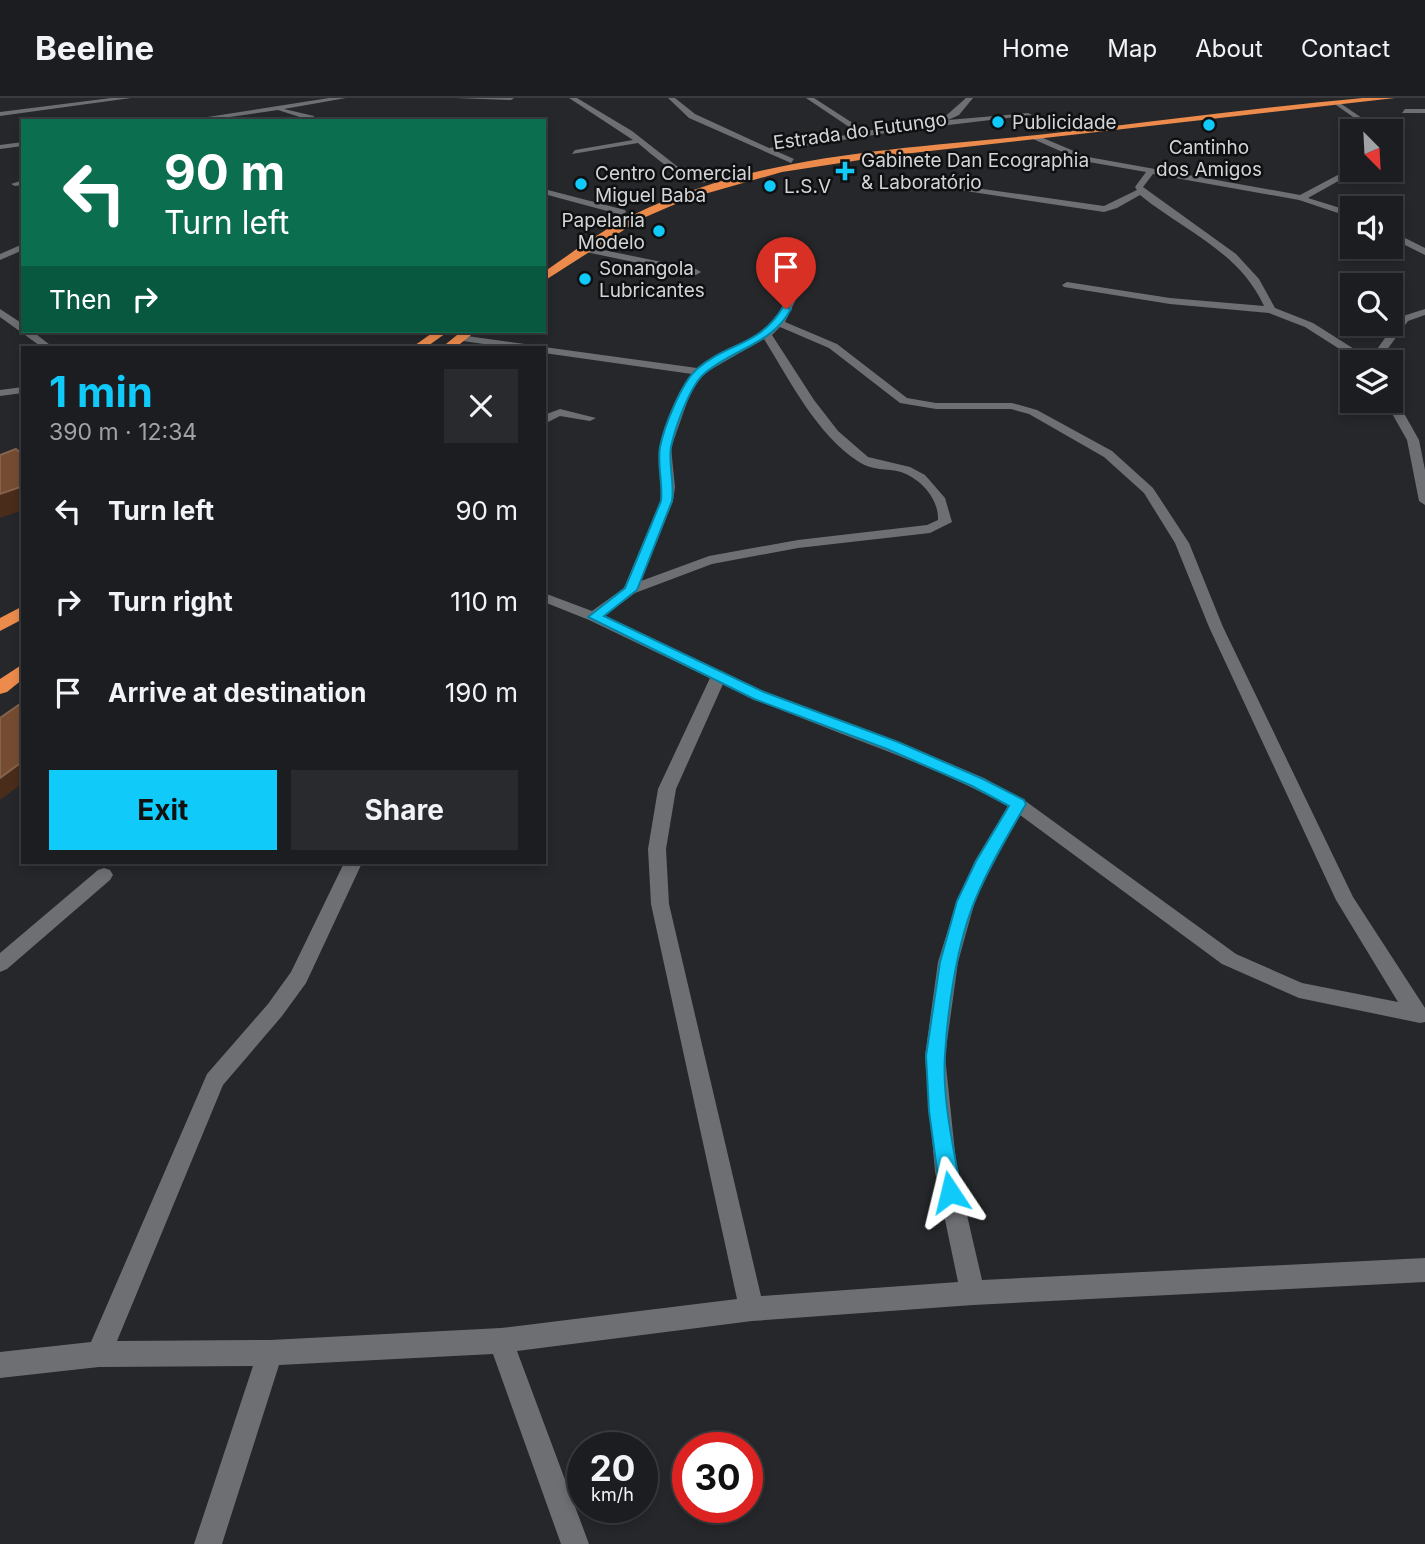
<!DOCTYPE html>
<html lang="en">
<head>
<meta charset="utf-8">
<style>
	:root { --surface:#1c1d20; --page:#292a2d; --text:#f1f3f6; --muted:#a0a2a5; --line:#3a3b3e; --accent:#10cafa }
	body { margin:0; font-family:Inter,sans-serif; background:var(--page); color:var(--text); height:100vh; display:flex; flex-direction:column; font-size:26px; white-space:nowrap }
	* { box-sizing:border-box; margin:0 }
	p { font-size:23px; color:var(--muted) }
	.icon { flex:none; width:38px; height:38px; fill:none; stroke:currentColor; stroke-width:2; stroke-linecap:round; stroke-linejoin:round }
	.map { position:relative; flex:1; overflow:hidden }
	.sheet { position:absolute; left:21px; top:248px; width:525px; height:518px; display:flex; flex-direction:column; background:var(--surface); border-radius:0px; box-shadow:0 4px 10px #0003,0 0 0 2px var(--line) }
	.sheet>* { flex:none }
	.hud { position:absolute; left:21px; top:21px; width:525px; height:214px; border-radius:0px; box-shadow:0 4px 10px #0003,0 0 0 2px var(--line); background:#0b6e4f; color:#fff; overflow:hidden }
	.needle { width:46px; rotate:156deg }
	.buttons { position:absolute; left:1340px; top:21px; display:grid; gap:14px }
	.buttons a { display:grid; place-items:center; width:63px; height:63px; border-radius:0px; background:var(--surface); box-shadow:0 4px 10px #0003,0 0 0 2px var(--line); font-size:35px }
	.speed { position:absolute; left:567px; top:1334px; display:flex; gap:14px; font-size:35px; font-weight:700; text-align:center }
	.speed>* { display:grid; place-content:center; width:91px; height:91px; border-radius:50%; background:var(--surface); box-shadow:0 4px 10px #0003,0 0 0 2px var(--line); line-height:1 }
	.speed small { font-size:18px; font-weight:400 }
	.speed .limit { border:10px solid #d22; background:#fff; color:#111 }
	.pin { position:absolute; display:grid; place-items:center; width:60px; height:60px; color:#fff; margin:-72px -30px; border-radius:50% 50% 50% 0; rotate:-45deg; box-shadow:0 0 7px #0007 }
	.pin .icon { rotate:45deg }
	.me { position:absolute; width:77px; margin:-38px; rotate:350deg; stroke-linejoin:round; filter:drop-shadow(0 0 5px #0008) }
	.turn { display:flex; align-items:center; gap:24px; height:147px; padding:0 28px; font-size:32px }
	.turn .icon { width:91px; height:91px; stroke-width:2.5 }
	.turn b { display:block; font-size:49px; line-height:60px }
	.then { display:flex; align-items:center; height:66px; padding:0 28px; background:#0003; gap:14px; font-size:26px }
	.round { display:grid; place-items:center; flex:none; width:74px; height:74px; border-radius:0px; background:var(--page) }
	.summary { display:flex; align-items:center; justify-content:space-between; height:119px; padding:0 28px }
	h1 { font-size:42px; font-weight:700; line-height:52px; color:var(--accent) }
	.cta { display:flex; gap:14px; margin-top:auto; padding:14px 28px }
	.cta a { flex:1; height:80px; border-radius:0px; background:var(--accent); color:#111; font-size:28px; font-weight:700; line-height:80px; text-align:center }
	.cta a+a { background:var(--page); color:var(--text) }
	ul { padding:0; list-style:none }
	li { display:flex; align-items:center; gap:21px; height:91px; padding:0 28px }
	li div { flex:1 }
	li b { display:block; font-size:26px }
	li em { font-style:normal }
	header { display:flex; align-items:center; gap:42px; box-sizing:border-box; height:98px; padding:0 35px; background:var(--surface); border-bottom:2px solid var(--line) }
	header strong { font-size:33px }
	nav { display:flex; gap:38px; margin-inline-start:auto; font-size:24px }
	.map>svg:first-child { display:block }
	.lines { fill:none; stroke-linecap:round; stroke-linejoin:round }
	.street { fill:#6e6f73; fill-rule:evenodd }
	.highway { fill:#ec8b4c; fill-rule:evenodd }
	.shaded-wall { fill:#492c1a }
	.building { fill:#754c31; stroke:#84624b; stroke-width:2 }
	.route { fill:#10cafa; stroke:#0a83a2; stroke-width:2 }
	.poi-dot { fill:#10cafa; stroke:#0f1011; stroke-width:2.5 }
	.labels { text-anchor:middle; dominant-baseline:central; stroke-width:5; stroke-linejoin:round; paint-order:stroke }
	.far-poi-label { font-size:19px; fill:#d4d5d7; stroke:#0f1011; text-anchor:start }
	.far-street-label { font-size:19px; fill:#d4d5d7; stroke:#0f1011 }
</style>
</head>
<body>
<header>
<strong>Beeline</strong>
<nav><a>Home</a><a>Map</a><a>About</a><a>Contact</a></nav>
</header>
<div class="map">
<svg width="1425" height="1446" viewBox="0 0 1425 1446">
	<rect width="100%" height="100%" fill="#25272a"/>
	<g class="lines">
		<g class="street">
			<polygon points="111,0 131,0 0,18 0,14"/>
			<polygon points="329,0 346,0 284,11 314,18 312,23 305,23 306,21 278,12 202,23 182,23"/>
			<polygon points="455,0 514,0 511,2"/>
			<path d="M 569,0 L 577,0 L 632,33 L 678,69 L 709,83 C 692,92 652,57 638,45 L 572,56 L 575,52 L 633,42 Z"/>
			<polygon points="668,0 675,0 695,16 769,50 858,35 806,0 814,0 865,33 940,23 966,0 973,0 959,17 948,22 1028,15 1032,17 898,33 776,53 794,61 791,65 689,20"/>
			<polygon points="1338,4 1340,5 1381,33 1373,33 1336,7"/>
			<polygon points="1405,11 1425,11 1425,15 1402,15"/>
			<path d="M 1036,37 L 1088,59 L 1300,97 L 1351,70 L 1358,72 L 1308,100 L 1353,114 L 1353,120 L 1299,102 L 1153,76 L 1143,89 L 1236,156 L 1259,181 L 1275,210 L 1313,225 L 1370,261 L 1400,219 L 1425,211 L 1425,217 L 1408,223 L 1378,264 L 1360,264 L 1305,229 L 1269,215 L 1170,206 L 1064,189 L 1062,187 L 1067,184 L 1170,200 L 1264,208 C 1239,153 1184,133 1140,97 L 1117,110 L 1104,114 L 959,92 L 962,88 L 1104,108 L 1137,92 L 1135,89 L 1146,74 L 1083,63 L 1033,41 Z"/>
			<polygon points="23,44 23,48 0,51 0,47"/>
			<polygon points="1391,45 1395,47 1395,52 1391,54"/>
			<polygon points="23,82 23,87 15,88 11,86"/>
			<polygon points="544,91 625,112 626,114 622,117 544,96"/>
			<polygon points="1391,133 1425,150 1425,157 1391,140"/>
			<polygon points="23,146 23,152 0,162 0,156"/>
			<path d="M 783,147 L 788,150 L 777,189 L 798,197 L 785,224 L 837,246 L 907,300 L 936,305 L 1012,305 L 1037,312 L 1112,353 L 1153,390 L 1189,445 L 1223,529 L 1353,799 L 1425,910 L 1425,924 L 1420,925 L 1299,900 L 1222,866 L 1020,717 L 993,764 L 975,803 L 958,864 L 945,958 L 957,1074 L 982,1182 L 1425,1160 L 1425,1184 L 973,1207 L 752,1223 L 517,1253 L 589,1446 L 561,1446 L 493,1256 L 279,1267 L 222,1446 L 194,1446 L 253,1268 L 99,1269 L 0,1280 L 0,1254 L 91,1244 L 207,976 L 268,906 L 291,874 L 344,765 L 362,765 L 306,885 L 282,918 L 223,987 L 117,1243 L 270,1242 L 501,1230 L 737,1201 L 651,806 L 648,751 L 658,691 L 710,580 L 589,522 L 544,504 L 544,495 L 592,513 L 624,490 L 661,403 C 663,386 659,370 659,353 C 660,336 681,290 692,276 L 544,255 L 544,250 L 540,250 L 544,249 L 697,270 L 762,234 L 775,223 L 787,198 L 767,190 C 770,177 771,155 783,147 ZM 780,229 L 829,250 L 900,305 L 936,311 L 1011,311 L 1029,316 L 1104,359 L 1144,395 L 1175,445 L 1209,529 L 1336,802 L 1398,904 L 1302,885 L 1236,856 L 1024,702 L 984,680 L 899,644 L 785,603 L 604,518 L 635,495 L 712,466 L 798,450 L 930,435 L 952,424 L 945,400 L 925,377 L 910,369 L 868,359 L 838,333 L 814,302 L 772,237 ZM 764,241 C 791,284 816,336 859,364 C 872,373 887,370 901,374 C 921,381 939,401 938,422 L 927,427 L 798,442 L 709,458 L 641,483 L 673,403 L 675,389 L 671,350 L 692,290 L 703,276 ZM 723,586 C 816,631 917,658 1008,708 L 975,763 L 957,803 L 938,864 L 925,958 L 935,1074 L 958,1184 L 761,1198 L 669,806 L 666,751 L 676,691 Z"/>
			<polygon points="584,148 696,171 701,174 696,177 581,153 581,149"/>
			<polygon points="0,211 23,226 23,233 32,233 54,250 43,250 0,219"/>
			<polygon points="460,237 532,247 537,250 511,250 456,242 456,238"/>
			<polygon points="23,289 23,295 0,298 0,292"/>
			<polygon points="1391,300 1397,303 1419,342 1425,372 1425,407 1419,403 1407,342 1385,303 1391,303"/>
			<polygon points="560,311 596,320 590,323 560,318 544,326 544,317"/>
			<polygon points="104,770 110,772 113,777 110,782 7,871 0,874 0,855 98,772"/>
		</g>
		<g class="highway">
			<path d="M 1363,0 L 1395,0 L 886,58 L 782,74 L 687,101 L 641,121 L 544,183 L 544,174 C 573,154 602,132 633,117 C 758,56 901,51 1037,37 C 1146,25 1254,10 1363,0 Z"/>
			<polygon points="435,233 449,233 425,250 411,250"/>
			<polygon points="462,233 476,233 455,250 441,250"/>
			<polygon points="23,508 23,521 0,533 0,520"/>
			<polygon points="23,566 23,581 7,594 0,596 0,581"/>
		</g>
	</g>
	<g class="shaded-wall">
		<polygon points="23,388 23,412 0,420 0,396"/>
		<polygon points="23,663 23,685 0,702 0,680"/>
	</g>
	<g class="building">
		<polygon points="16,351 23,357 23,388 0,396 0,357"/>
		<polygon points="23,604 23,663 0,680 0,620"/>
	</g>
	<path class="route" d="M 783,209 L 791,211 C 773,246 733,251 705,275 C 690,287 675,330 671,349 C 668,366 675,385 672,403 L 637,492 L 604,518 L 764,594 L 898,644 L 983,681 L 1024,702 L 1026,706 C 1008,737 990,767 976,800 C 957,845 948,908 945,957 C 942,1002 954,1050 961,1094 L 958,1101 L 950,1104 L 943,1101 L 940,1094 L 929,1013 L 926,958 L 940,864 L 957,803 L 976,763 L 1009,708 L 972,688 L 887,651 L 754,601 L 588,519 L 625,490 L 661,403 C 663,385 657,366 660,349 C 664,329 681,285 697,271 C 726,245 760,248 783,209 Z"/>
	<g class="poi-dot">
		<circle cx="998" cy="24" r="7"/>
		<circle cx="1209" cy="27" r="7"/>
		<path d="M841.5 62.5h7v7h7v7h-7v7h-7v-7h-7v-7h7z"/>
		<circle cx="581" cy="86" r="7"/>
		<circle cx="770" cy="88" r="7"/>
		<circle cx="659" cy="133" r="7"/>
		<circle cx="585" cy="181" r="7"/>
	</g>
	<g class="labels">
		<g class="far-poi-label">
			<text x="1012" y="24">Publicidade</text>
			<text x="1209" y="49" text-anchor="middle">Cantinho<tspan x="1209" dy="22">dos Amigos</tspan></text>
			<text x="861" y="62">Gabinete Dan Ecographia<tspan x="861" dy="22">&amp; Laboratório</tspan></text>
			<text x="595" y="75">Centro Comercial<tspan x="595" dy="22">Miguel Baba</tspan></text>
			<text x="784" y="88">L.S.V</text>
			<text x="645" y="122" text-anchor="end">Papelaria<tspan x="645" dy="22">Modelo</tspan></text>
			<text x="599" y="170">Sonangola<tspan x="599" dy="22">Lubricantes</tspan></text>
		</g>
		<g class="far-street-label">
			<text transform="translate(860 33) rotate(-8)">Estrada do Futungo</text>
		</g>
	</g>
</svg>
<div class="buttons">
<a><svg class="needle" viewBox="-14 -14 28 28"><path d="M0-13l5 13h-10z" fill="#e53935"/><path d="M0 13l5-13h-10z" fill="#a0a2a5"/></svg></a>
<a><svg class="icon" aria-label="sound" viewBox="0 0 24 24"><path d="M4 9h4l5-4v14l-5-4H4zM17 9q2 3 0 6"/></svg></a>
<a><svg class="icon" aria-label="search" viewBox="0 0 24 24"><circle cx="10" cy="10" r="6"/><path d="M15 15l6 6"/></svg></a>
<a><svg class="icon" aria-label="layers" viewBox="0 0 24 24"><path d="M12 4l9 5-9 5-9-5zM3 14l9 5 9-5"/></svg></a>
</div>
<div class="speed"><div>20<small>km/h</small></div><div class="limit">30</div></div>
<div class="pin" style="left:786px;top:211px;background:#d93025"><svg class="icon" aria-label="arrive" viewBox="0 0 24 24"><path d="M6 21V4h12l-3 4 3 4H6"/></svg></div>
<svg class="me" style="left:950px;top:1094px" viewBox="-20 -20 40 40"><path d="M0-17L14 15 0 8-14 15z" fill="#10cafa" stroke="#fff" stroke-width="4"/></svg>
<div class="hud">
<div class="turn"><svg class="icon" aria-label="left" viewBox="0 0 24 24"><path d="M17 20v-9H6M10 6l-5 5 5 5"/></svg><div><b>90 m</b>Turn left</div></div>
<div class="then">Then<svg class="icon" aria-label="right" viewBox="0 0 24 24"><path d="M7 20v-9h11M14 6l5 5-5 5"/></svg></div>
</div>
<section class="sheet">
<div class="summary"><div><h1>1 min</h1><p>390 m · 12:34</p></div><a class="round"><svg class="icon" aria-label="close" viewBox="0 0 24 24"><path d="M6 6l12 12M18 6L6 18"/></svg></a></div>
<ul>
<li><svg class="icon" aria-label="left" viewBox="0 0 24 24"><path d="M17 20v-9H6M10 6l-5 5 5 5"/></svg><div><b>Turn left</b></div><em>90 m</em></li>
<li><svg class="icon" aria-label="right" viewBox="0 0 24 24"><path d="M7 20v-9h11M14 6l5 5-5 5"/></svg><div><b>Turn right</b></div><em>110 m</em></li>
<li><svg class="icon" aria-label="arrive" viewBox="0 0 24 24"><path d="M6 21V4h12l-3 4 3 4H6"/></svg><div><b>Arrive at destination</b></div><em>190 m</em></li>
</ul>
<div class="cta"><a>Exit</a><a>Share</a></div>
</section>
</div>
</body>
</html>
